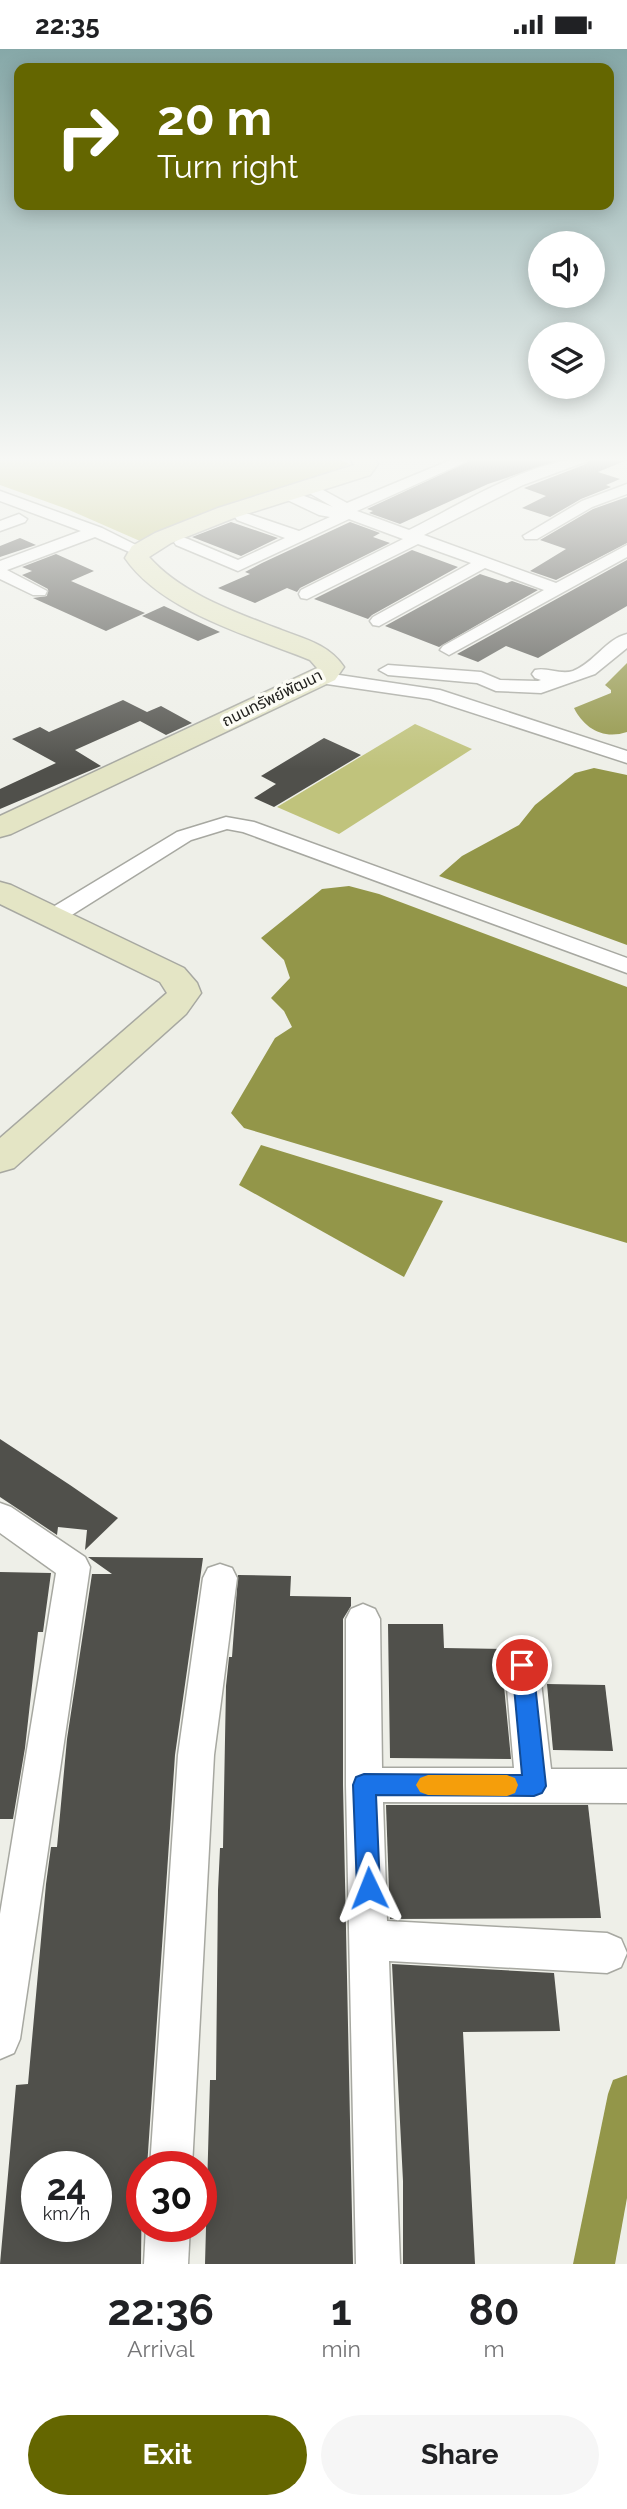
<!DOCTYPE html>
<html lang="en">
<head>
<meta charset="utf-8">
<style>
	:root { --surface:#fff; --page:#f6f6f6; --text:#202124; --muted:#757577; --accent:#646600 }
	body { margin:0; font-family:Raleway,"Noto Sans Thai",sans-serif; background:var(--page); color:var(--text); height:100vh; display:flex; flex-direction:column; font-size:26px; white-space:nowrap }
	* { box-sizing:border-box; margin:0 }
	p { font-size:23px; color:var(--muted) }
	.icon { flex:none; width:38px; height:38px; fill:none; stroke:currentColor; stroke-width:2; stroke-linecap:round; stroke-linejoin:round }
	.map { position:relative; height:2215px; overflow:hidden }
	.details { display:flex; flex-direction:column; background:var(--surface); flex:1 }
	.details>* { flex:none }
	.guide { position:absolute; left:14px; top:14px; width:600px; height:147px; border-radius:14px; box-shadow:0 4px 18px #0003; background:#646600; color:#fff; overflow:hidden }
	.controls { position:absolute; left:528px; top:182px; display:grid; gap:14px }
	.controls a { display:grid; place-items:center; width:77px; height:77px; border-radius:50%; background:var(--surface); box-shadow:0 4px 18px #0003; font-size:35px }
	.speed { position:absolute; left:21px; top:2102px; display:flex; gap:14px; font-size:35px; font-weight:700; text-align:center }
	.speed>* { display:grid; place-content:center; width:91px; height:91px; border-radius:50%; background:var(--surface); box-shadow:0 4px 18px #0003; line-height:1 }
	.speed small { font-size:18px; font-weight:400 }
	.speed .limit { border:10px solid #d22; background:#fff; color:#111 }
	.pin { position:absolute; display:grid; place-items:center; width:60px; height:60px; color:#fff; margin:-30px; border:4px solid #fff; border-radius:50%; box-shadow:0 2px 7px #0007 }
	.me { position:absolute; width:77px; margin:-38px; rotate:358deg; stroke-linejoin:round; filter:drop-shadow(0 0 5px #0008) }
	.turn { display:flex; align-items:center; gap:24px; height:147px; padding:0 28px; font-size:32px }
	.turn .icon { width:91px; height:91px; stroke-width:2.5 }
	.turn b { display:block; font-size:49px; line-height:60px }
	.eta { display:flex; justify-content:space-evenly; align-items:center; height:119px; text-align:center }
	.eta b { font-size:42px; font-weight:700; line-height:49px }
	.primary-button { display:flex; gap:14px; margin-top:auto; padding:14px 28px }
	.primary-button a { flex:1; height:80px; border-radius:42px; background:var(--accent); color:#fff; font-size:28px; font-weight:700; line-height:80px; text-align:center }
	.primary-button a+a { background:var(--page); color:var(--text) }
	.status { display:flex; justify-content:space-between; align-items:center; height:49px; padding:0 35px; background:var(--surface); direction:ltr }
	.status svg { height:19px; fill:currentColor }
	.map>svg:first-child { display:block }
	.green { fill:#c0c37c }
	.water { fill:#939649 }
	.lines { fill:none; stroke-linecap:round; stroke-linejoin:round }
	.canal { fill:#939649; fill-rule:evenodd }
	.building { fill:#50504b; fill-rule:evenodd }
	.street-casing { stroke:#a7a8a1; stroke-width:3 }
	.secondary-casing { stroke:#a7a8a1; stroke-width:3 }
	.street { fill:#fff; fill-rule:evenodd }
	.secondary { fill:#e4e5c5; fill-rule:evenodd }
	.route { fill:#1a73e8; stroke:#114b97; stroke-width:2 }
	.slow { fill:#f59e0b }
	.labels { text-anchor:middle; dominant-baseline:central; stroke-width:7; stroke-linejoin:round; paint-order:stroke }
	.far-street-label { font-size:16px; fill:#20201d; stroke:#fcfcf5 }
</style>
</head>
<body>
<div class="status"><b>22:35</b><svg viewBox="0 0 49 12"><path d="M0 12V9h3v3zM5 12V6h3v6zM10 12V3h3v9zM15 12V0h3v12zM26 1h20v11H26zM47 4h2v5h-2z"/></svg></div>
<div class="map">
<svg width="627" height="2215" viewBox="0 0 627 2215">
	<rect width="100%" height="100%" fill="#eeefe8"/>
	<g class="green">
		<polygon points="0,410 338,410 351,415 140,492 67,460 0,436"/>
		<polygon points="415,675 472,700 339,785 277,758"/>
	</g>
	<g class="water">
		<path d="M 627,614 L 627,683 C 603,691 584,679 574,659 L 611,644 L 611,641 L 605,636 Z"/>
		<polygon points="594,719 627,726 627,896 439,827 462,807 519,776 535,756 575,724"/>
		<polygon points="349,837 379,845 627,938 627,1194 244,1079 231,1064 275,989 292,978 284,962 271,949 290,929 284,911 261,889 322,840"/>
		<polygon points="261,1096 443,1152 404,1228 239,1136"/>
	</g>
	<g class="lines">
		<polygon class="canal" points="627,2026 627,2149 615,2215 573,2215 608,2045 613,2031"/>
	</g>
	<g class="building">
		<polygon points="474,410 563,410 488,435 400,475 369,464 373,462 367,460"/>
		<polygon points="590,410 627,411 598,423 620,430 606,436 611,438 581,450 550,468 522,459 546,447 524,439 586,415"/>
		<polygon points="627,448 627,494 556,531 530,522 566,500 540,491 593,460"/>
		<polygon points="231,473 278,489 241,507 192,488"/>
		<polygon points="350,473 380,484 373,488 390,494 300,539 297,543 287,539 255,554 218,539 250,525 245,523 262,514"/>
		<polygon points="20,489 36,496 0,508 0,497"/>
		<polygon points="412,501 458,518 372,566 368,570 314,550"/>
		<polygon points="56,505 94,522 71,532 145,564 106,582 13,540 33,549 47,547 48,540 22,526 32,522 22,518"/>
		<polygon points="627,511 627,557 538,609 506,597 478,613 457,605"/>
		<polygon points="480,525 507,534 512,532 538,541 439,598 385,577"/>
		<polygon points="164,557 220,583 198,592 142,567"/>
		<polygon points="123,651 147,663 161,657 192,674 166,686 140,672 75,701 101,717 0,760 0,740 56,714 12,690 40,678 49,683"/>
		<polygon points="324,689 361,706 274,758 254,749 276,735 261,727"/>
		<polygon points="0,1390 70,1436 118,1469 85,1501 87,1481 58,1478 57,1486 0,1448"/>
		<path d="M 88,1508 L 203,1509 L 175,1706 L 147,2118 L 142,2118 L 141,2215 L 0,2215 L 16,2036 L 28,2035 L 46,1835 L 51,1798 L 57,1798 L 67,1690 L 92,1525 L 112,1525 ZM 37,2118 L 96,2118 L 96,2177 L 37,2177 Z"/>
		<polygon points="0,1523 51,1524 43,1583 38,1583 25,1699 13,1770 0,1770"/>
		<polygon points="238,1526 291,1527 290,1547 351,1548 351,1557 343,1570 343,1736 353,2215 205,2215 210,2031 216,2031 218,1841 220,1799 223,1799 226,1637 229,1608 232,1608"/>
		<polygon points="388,1575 443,1575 444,1599 505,1600 502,1616 511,1710 390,1709"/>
		<polygon points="547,1635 605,1636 613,1702 553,1701"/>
		<polygon points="386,1756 588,1756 601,1869 390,1870"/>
		<polygon points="392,1915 554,1924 560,1982 463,1983 475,2215 403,2215 403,2132"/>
	</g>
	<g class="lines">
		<g class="street-casing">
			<g id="street">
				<path d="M 453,410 L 472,410 L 357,462 L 409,481 C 460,456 530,410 587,410 L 585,413 L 523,436 L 424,486 L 556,534 L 627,496 L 627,508 L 449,606 L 440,601 L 443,597 L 544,541 L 485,519 L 379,577 L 373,576 L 370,572 L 373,568 L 471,514 L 418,495 L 307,550 L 301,549 L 299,545 L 301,541 L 403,490 L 349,470 L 238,522 L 176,496 L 174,493 L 182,488 L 188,490 L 238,511 L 285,489 L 237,471 L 235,468 L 237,465 L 249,465 L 299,482 L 330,468 L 319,466 L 281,448 L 278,445 L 281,442 L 291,442 L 333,458 L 299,438 L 302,435 L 312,435 L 347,454 Z"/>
				<polygon points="627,435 627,445 592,458 537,490 525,490 523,487 582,452"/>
				<polygon points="0,442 102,479 148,502 140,507 134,505 95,488 7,521 47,542 45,546 33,546 0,530 0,512 81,482 0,452"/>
				<polygon points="19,465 27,470 25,473 0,482 0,472"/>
				<path d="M 627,585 L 627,599 L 595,625 L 541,644 L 496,642 L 477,634 L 388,626 L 379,621 L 388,616 L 481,623 L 500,631 L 538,632 L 541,631 L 535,629 L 532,625 L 535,621 C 547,618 560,626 573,622 C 594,614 606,590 627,585 Z"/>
				<polygon points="319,623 440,641 627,702 627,714 430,650 313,633 310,629"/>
				<polygon points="226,768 254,773 627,909 627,924 243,783 227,780 191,791 59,874 43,874 40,869 43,864 177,783"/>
				<polygon points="0,1454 11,1458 85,1508 90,1518 20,1990 14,2004 0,2010 0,1865 56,1524 0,1484"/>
				<polygon points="220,1515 232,1519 237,1529 214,1706 192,2118 150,2118 178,1706 203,1529 208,1519"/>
				<polygon points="363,1555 375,1560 380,1570 382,1719 514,1719 505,1616 510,1605 522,1601 534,1605 539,1616 551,1720 627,1720 627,1754 383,1753 387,1872 607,1884 621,1890 627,1904 621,1918 607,1924 389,1912 400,2215 356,2215 346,1736 346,1570 351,1560"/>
				<polygon points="146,2177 190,2177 188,2215 144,2215"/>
			</g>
		</g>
		<g class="secondary-casing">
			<g id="secondary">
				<path d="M 351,410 L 374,410 L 378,415 L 370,426 L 234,469 L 171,494 L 149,508 C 181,544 232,562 276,579 C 301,589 328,594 344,618 L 335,631 L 11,785 L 0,788 L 0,767 L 317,619 L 310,611 C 251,587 162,563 125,509 L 132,497 L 155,484 L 218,459 L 354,416 Z"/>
				<polygon points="0,833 11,836 184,919 197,934 201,944 186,965 14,1119 0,1123 0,1089 167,944 160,933 0,855"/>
			</g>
		</g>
		<use href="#street" class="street"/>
		<use href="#secondary" class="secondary"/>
	</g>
	<linearGradient id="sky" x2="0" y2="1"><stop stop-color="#86a8a8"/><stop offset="0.57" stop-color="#f7f8f5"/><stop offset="1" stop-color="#f7f8f5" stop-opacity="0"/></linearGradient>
	<rect width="627" height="720" fill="url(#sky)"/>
	<polygon class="route" points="522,1606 530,1609 533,1616 546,1737 542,1744 534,1747 376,1746 380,1839 377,1847 369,1851 360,1847 357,1839 353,1736 356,1728 364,1725 522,1726 512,1616 515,1609"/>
	<polygon class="slow" points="428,1726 507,1726 515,1729 518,1736 515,1744 507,1747 428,1746 420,1743 416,1736 420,1729"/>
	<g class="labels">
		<g class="far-street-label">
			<text transform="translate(272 649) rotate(-26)">ถนนทรัพย์พัฒนา</text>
		</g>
	</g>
</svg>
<div class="controls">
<a><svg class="icon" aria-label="sound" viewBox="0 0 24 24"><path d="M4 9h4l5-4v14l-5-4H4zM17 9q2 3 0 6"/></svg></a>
<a><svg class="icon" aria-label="layers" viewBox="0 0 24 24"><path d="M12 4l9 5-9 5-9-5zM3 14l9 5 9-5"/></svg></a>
</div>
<div class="speed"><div>24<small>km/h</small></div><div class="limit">30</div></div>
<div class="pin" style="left:522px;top:1616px;background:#d93025"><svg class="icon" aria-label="arrive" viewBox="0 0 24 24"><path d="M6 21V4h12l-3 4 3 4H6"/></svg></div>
<svg class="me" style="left:369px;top:1839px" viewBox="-20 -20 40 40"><path d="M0-17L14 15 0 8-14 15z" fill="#1a73e8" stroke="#fff" stroke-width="4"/></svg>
<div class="guide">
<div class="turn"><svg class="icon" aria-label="right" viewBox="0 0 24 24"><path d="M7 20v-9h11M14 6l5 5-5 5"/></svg><div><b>20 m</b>Turn right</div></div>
</div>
</div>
<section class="details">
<div class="eta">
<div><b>22:36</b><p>Arrival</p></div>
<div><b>1</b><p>min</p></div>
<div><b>80</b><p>m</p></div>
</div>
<div class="primary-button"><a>Exit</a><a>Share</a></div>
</section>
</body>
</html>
